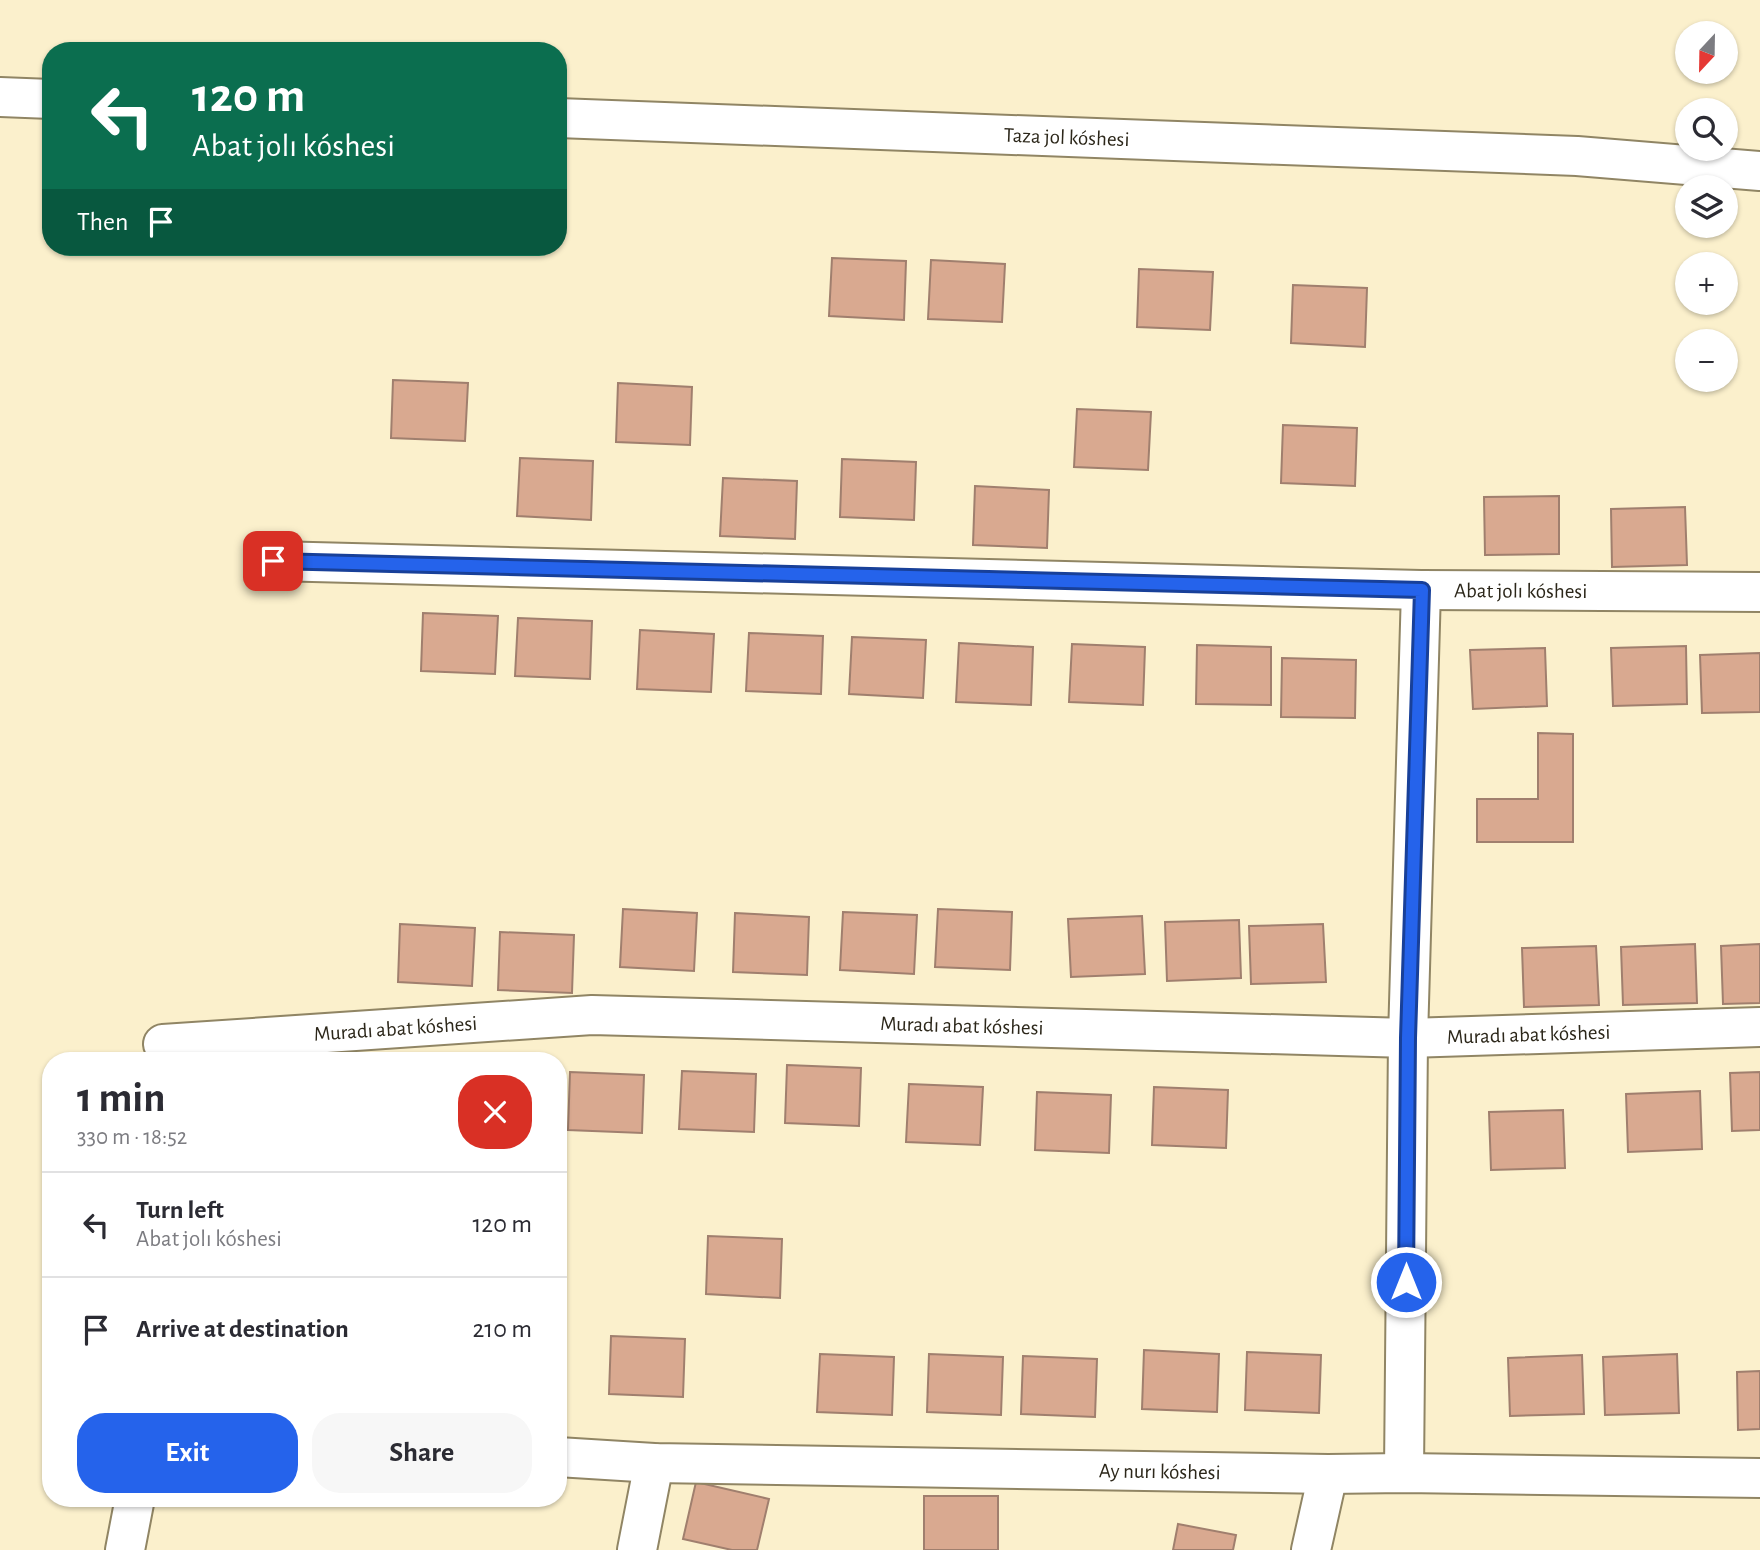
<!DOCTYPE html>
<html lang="en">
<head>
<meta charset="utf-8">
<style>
	:root { --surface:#fff; --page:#f7f7f7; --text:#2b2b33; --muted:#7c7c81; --line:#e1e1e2; --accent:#2563eb }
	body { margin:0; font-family:"Alegreya Sans",sans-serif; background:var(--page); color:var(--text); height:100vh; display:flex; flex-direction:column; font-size:26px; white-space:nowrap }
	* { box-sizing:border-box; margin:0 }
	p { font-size:23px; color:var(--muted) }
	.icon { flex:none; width:38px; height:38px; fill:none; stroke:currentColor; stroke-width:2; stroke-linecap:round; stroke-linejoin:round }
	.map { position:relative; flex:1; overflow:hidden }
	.sheet { position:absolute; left:42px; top:1052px; width:525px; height:455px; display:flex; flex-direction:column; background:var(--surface); border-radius:28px; box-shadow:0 2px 5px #0004 }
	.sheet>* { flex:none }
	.hud { position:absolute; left:42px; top:42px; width:525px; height:214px; border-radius:28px; box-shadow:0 2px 5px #0004; background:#0b6e4f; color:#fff; overflow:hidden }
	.needle { width:46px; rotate:202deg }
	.controls { position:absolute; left:1675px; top:21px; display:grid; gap:14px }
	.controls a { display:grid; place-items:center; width:63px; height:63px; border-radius:50%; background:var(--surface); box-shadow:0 2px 5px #0004; font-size:35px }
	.pin { position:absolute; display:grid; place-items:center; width:60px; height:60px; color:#fff; margin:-30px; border-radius:14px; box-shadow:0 4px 10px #0006 }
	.me { position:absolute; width:77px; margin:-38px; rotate:0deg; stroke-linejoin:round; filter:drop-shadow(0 0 5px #0008) }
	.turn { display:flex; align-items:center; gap:24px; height:147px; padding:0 35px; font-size:32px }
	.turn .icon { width:91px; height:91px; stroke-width:2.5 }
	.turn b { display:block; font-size:49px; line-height:60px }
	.then { display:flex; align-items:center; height:66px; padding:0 35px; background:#0003; gap:14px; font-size:26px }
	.round { display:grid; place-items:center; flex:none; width:74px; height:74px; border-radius:28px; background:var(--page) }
	.summary { display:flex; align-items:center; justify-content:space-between; height:119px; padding:0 35px }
	h1 { font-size:42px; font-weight:600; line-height:52px }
	.button { display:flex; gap:14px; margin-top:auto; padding:14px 35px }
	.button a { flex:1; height:80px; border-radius:28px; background:var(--accent); color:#fff; font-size:28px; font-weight:600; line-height:80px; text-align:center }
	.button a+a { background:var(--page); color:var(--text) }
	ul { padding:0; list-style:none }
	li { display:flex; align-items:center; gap:21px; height:105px; padding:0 35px; border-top:2px solid var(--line) }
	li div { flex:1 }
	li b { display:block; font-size:26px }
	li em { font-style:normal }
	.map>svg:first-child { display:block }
	.building { fill:#d9a990; stroke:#a07f6e; stroke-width:2 }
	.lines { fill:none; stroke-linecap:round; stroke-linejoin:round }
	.minor-casing { stroke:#908564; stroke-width:42 }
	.major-casing { stroke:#908564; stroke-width:42 }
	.minor { stroke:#fff; stroke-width:38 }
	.major { stroke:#fff; stroke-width:38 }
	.route-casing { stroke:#184099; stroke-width:18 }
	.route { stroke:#2563eb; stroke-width:12 }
	.labels { text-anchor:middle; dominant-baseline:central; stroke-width:7; stroke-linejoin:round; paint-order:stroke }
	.street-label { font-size:21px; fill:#2c271a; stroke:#fff }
</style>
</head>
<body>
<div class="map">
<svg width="1760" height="1550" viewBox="0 0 1760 1550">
	<rect width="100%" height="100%" fill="#fbf0cc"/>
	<g class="building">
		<polygon points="832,258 906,261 904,320 829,316"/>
		<polygon points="931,260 1005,264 1002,322 928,319"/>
		<polygon points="1139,269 1213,272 1210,330 1137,327"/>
		<polygon points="1293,285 1367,288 1365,347 1291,343"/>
		<polygon points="393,380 468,383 465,441 391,438"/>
		<polygon points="618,383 692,387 690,445 616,442"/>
		<polygon points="1077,409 1151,412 1148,470 1074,467"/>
		<polygon points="1283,425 1357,428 1355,486 1281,483"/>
		<polygon points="520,458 593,461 591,520 517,516"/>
		<polygon points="842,459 916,462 914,520 840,517"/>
		<polygon points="723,478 797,481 795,539 720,536"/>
		<polygon points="975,486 1049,490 1047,548 973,545"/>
		<polygon points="1559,496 1559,554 1485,555 1484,497"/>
		<polygon points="1685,507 1687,565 1612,567 1611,509"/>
		<polygon points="423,613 498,616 495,674 421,671"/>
		<polygon points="518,618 592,621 590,679 515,676"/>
		<polygon points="640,630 714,634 711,692 637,689"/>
		<polygon points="749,633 823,636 821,694 746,691"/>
		<polygon points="852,637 926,640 923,698 849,694"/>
		<polygon points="959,643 1033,647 1031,705 956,702"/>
		<polygon points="1072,644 1145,647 1143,705 1069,702"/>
		<polygon points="1197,645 1271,647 1271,705 1196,704"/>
		<polygon points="1686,646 1687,704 1613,706 1611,648"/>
		<polygon points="1545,648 1547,706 1473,709 1470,650"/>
		<polygon points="1760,653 1760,712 1702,713 1700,655"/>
		<polygon points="1282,658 1356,660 1355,718 1281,717"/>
		<polygon points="1538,733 1573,734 1573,842 1477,842 1477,799 1538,799"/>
		<polygon points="623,909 697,913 694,971 620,967"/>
		<polygon points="938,909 1012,912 1010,970 935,967"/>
		<polygon points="843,912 917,915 914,974 840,970"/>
		<polygon points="735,913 809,917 807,975 733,972"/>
		<polygon points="1142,916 1145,974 1071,977 1068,919"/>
		<polygon points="1239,920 1241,978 1167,981 1165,922"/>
		<polygon points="400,924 475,928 472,986 398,982"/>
		<polygon points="1323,924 1326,982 1251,984 1249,926"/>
		<polygon points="500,932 574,935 572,993 498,990"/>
		<polygon points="1695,944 1697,1003 1623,1005 1621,947"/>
		<polygon points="1760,944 1760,1003 1723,1004 1721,946"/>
		<polygon points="1596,946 1599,1005 1524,1007 1522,948"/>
		<polygon points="787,1065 861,1068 859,1126 785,1123"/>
		<polygon points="682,1071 756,1074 754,1132 679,1129"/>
		<polygon points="570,1072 644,1075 642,1133 568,1130"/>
		<polygon points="1760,1072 1760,1130 1732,1131 1730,1073"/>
		<polygon points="909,1084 983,1087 980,1145 906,1142"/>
		<polygon points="1154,1087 1228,1090 1226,1148 1152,1145"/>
		<polygon points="1700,1091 1702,1149 1628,1152 1626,1094"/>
		<polygon points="1037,1092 1111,1095 1109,1153 1035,1150"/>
		<polygon points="1563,1110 1565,1168 1491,1170 1489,1112"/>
		<polygon points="708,1236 782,1239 780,1298 706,1294"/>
		<polygon points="611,1336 685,1339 683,1397 609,1394"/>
		<polygon points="1144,1350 1219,1354 1217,1412 1142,1409"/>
		<polygon points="1247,1352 1321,1355 1319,1413 1245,1410"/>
		<polygon points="820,1354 894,1357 892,1415 817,1412"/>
		<polygon points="929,1354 1003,1357 1001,1415 927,1412"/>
		<polygon points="1677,1354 1679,1413 1605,1415 1603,1357"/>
		<polygon points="1582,1355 1584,1414 1510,1416 1508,1358"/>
		<polygon points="1023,1356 1097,1359 1095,1417 1021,1414"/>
		<polygon points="1760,1371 1760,1429 1738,1430 1737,1372"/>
		<polygon points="696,1482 769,1499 757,1550 732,1550 683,1539"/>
		<rect x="924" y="1496" width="74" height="54"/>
		<polygon points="1178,1524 1236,1535 1233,1550 1173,1550"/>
	</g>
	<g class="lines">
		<g class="minor-casing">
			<g id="minor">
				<path id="s1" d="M 273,561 L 1421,590 L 1760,592"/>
				<path id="s2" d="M 163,1044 L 592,1015 L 1408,1038 L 1760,1027"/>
				<path id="s3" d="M 558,1457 L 654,1463 L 1328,1474 L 1404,1473 L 1760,1478"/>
				<polyline points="1404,1473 1408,1038 1421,590"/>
				<polyline points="125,1550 135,1498"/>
				<polyline points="637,1550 654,1463"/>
				<polyline points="1311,1550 1328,1474"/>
			</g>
		</g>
		<g class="major-casing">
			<g id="major">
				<polyline points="0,97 51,99"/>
				<path id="s4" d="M 558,118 L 1577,156 L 1760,171"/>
			</g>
		</g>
		<use href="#minor" class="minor"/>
		<use href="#major" class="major"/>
	</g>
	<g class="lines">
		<g class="route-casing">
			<polyline id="route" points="273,561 1422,590 1408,1038 1406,1282"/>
		</g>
		<use href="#route" class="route"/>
	</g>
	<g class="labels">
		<g class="street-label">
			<text stroke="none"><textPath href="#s4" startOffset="509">Taza jol kóshesi</textPath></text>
			<text stroke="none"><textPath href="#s1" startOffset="1248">Abat jolı kóshesi</textPath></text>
			<text stroke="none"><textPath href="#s2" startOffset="800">Muradı abat kóshesi</textPath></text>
			<text stroke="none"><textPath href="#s2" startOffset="233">Muradı abat kóshesi</textPath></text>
			<text stroke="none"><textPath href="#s2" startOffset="1367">Muradı abat kóshesi</textPath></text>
			<text stroke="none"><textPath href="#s3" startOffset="602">Ay nurı kóshesi</textPath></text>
		</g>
	</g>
</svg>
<div class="controls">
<a><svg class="needle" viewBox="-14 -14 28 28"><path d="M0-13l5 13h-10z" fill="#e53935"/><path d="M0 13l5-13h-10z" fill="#7c7c81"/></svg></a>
<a><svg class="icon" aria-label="search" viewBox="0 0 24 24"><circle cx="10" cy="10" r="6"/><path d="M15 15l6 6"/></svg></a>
<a><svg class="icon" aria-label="layers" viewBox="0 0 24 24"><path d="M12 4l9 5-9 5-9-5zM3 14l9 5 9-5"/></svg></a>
<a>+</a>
<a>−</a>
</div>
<div class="pin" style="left:273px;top:561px;background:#d93025"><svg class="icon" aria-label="arrive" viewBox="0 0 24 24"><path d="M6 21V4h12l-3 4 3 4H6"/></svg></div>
<svg class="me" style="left:1406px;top:1282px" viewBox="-20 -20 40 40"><circle r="17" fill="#2563eb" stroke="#fff" stroke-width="3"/><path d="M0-11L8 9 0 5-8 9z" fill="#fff"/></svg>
<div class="hud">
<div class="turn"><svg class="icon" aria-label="left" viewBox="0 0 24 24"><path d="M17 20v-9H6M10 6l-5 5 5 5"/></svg><div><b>120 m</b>Abat jolı kóshesi</div></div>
<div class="then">Then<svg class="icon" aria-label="arrive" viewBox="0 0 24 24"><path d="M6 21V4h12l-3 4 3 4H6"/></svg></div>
</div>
<section class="sheet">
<div class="summary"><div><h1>1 min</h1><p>330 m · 18:52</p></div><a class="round" style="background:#d93025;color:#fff"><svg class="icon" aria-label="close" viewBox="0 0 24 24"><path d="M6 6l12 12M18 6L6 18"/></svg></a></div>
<ul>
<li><svg class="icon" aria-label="left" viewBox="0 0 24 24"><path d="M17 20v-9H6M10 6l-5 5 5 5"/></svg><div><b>Turn left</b><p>Abat jolı kóshesi</p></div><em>120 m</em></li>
<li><svg class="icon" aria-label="arrive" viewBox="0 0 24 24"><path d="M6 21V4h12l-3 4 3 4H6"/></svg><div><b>Arrive at destination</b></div><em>210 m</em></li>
</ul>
<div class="button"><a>Exit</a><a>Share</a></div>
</section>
</div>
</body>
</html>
